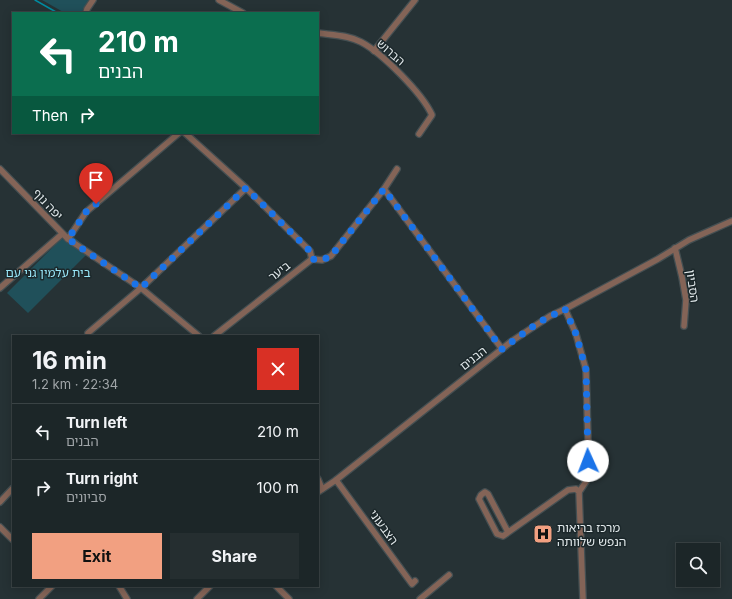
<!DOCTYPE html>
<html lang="en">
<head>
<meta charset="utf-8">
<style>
	:root { --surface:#1c2628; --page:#252e30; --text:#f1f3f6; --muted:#a0a5a8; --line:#3a4345; --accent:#f2a081 }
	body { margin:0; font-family:Inter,"Noto Sans Hebrew",sans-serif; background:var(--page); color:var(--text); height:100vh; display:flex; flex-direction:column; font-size:15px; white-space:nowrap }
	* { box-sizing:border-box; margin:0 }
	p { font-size:13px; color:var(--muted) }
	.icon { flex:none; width:22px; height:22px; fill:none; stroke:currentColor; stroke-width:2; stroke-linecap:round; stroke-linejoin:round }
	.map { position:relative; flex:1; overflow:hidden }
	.side { position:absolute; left:12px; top:335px; width:307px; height:252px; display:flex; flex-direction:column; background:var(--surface); border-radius:0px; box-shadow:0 2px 10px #0003,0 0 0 1px var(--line) }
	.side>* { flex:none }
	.guide { position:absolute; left:12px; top:12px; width:307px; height:122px; border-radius:0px; box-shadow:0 2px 10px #0003,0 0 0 1px var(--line); background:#0b6e4f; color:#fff; overflow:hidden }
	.controls { position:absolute; left:676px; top:543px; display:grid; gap:8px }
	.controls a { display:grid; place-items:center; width:44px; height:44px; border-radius:0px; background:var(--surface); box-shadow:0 2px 10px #0003,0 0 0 1px var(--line); font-size:20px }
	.pin { position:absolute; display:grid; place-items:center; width:34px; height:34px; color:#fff; margin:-41px -17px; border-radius:50% 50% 50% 0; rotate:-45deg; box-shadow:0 0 4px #0007 }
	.pin .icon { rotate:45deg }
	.me { position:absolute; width:44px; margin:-22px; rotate:358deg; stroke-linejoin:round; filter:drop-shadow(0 0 3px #0008) }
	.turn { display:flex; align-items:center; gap:14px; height:84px; padding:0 20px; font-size:18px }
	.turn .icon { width:52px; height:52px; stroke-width:2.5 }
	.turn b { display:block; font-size:28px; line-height:34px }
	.then { display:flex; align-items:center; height:38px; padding:0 20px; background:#0003; gap:8px; font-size:15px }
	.round { display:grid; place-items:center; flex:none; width:42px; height:42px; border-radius:0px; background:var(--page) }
	.overview { display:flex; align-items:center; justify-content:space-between; height:68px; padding:0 20px }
	h1 { font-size:24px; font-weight:700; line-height:30px }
	.button { display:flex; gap:8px; margin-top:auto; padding:8px 20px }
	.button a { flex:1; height:46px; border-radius:0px; background:var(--accent); color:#111; font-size:16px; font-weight:700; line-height:46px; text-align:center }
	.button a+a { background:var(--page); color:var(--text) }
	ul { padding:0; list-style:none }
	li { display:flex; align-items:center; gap:12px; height:56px; padding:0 20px; border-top:1px solid var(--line) }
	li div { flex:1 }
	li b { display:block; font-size:15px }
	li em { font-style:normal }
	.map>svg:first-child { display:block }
	.green { fill:#20505a }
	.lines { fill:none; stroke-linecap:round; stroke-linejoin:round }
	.stream { stroke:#008ca2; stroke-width:1.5 }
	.minor-casing { stroke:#444f52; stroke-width:8 }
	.minor { stroke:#846457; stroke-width:5.5 }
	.route { stroke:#1a73e8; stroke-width:7; stroke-dasharray:0 12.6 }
	.labels { text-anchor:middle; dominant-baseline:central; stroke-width:3; stroke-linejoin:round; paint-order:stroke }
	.street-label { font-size:12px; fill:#e2e9eb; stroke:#1c282b }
	.park-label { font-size:12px; fill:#98e6f7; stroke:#1c282b }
	.poi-label { font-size:12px; fill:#e2e9eb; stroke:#1c282b; text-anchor:start }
</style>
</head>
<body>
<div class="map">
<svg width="732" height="599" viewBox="0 0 732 599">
	<rect width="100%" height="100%" fill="#263235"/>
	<g class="green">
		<polygon points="42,0 89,0 81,13 65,13"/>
		<polygon points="68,232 90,251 28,313 7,293"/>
	</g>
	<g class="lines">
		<polyline class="stream" points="35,0 56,12"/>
		<g class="minor-casing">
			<g id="minor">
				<polyline points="219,0 243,13"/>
				<polyline points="86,13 87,9 93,0"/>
				<path d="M 318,33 C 332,35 348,35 361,42 C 382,53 422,93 432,115 L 419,134"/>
				<polyline points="374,51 415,0"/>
				<polyline points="185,133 246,188 310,251 312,259"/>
				<polyline points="0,169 68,239 141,288 199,336"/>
				<polyline points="384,189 502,349"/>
				<polyline points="68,239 86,212 179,133"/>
				<polyline points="675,248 682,277 686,300 684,326"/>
				<polyline points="0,288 62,234"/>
				<polyline points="565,309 576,334 586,370 589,477 579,492"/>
				<polyline points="88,333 141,288 246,188"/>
				<polyline points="214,336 312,259 322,260 331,256 384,189 397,169"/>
				<polyline points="318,479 322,489"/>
				<polyline points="336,480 412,584 415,581"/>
				<polyline points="318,492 336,480 512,341 550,316 565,309 658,259 689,240 732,221"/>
				<polyline points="0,502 13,488"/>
				<polyline points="0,527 13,540"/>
				<polyline points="508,532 488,494 485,492 481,495 479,499 497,534 503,536 568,490 576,489 579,492 583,599"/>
				<polyline points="119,586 127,599"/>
				<polyline points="276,586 289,599"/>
				<polyline points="39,599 52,586"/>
				<polyline points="197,599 210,586"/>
				<polyline points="420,599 449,575"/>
			</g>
		</g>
		<use href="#minor" class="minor"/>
	</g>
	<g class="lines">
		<polyline class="route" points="96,204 86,212 68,239 141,288 246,188 310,251 312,259 322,260 331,256 384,189 502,349 539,322 565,309 576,334 586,370 588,461"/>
	</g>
	<defs>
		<g id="hospital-square" transform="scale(1)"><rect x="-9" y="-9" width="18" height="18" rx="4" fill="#f2a081" stroke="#1c282b"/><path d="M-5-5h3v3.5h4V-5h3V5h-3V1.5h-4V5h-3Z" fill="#111"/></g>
	</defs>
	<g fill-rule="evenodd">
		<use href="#hospital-square" x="543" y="534"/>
	</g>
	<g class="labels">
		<g class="street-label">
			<text transform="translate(391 52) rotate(41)">הברוש</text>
			<text transform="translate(48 204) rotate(47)">יפה נוף</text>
			<text transform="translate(279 271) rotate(-38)">ביער</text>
			<text transform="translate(693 286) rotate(82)">הסביון</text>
			<text transform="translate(473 358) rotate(-38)">הבנים</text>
			<text transform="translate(384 527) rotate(54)">הצבעוני</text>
		</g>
		<g class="park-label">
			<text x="48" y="272">בית עלמין גני עם</text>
		</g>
		<g class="poi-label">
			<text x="557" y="527">מרכז בריאות<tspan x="557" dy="14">הנפש שלוותה</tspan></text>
		</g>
	</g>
</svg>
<div class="controls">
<a><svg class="icon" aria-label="search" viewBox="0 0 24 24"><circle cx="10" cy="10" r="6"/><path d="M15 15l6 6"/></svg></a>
</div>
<div class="pin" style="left:96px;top:204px;background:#d93025"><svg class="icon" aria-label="arrive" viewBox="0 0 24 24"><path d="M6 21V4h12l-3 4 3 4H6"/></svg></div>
<svg class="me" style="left:588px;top:461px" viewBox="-20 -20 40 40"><circle r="19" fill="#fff"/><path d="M0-13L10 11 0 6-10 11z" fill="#1a73e8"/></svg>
<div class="guide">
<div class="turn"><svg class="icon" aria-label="left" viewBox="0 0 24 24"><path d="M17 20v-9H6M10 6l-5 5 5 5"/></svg><div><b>210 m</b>הבנים</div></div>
<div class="then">Then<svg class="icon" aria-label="right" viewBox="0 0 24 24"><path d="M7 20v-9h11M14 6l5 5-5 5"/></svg></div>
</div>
<section class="side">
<div class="overview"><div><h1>16 min</h1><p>1.2 km · 22:34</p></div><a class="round" style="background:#d93025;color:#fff"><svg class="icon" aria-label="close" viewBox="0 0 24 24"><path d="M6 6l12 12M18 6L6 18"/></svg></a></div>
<ul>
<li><svg class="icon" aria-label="left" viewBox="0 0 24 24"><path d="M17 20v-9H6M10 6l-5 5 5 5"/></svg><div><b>Turn left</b><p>הבנים</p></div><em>210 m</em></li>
<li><svg class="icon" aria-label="right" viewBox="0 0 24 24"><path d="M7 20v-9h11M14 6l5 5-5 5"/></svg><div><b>Turn right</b><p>סביונים</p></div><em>100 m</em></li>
</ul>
<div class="button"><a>Exit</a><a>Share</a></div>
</section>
</div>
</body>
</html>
